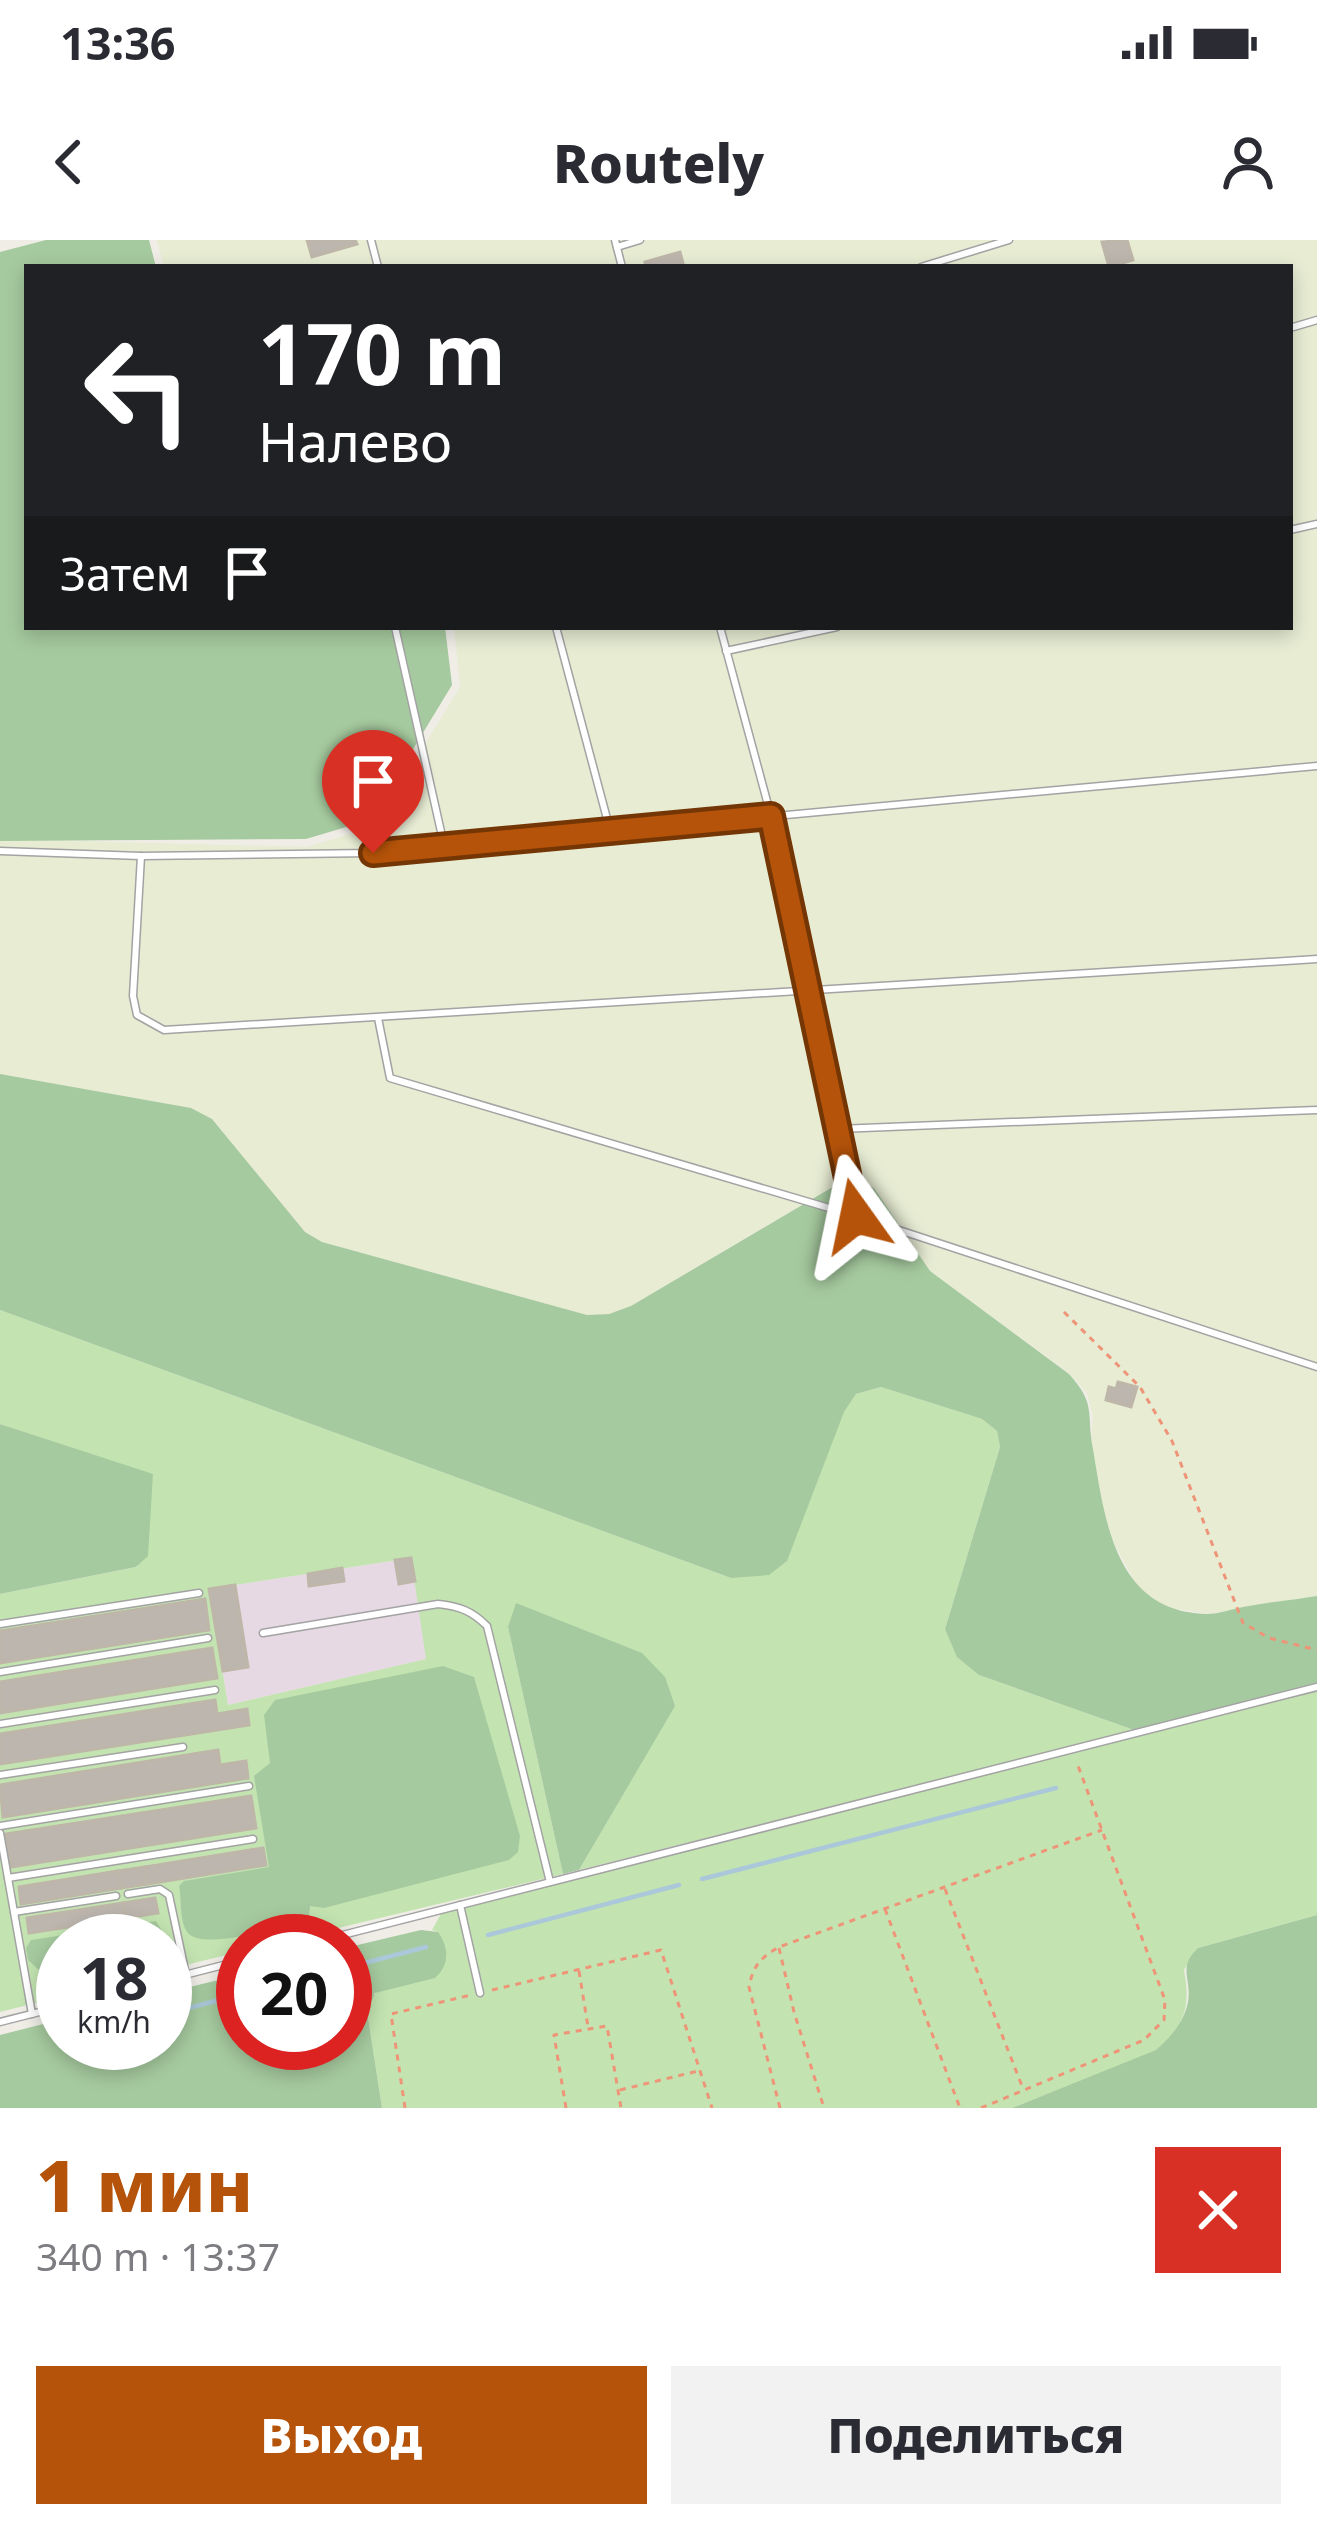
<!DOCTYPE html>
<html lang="ru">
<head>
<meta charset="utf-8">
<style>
	:root { --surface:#fff; --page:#f2f2f3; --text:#2b2b33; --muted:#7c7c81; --accent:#b45309 }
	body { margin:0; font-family:"Noto Sans",sans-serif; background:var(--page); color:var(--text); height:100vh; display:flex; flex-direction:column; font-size:45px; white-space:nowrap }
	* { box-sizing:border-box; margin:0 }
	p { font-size:39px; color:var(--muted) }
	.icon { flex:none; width:66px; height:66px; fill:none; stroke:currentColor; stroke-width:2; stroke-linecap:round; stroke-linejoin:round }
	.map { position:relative; height:1868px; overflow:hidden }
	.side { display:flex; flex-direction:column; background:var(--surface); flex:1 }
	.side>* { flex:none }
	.guide { position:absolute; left:24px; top:24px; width:1269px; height:366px; border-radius:0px; box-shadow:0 6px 18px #0003; background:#202124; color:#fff; overflow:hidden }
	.speed { position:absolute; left:36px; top:1674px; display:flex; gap:24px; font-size:60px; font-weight:700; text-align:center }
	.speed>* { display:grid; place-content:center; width:156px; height:156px; border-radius:50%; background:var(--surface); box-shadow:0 6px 18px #0003; line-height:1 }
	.speed small { font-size:30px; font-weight:400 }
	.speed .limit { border:18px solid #d22; background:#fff; color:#111 }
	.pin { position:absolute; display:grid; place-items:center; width:102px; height:102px; color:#fff; margin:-123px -51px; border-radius:50% 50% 50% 0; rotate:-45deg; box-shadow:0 0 12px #0007 }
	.pin .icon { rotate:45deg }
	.me { position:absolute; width:132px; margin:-66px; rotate:348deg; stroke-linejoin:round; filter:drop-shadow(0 0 9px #0008) }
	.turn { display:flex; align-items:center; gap:42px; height:252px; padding:0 36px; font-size:54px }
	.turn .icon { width:156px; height:156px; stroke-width:2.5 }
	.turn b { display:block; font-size:84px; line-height:102px }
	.then { display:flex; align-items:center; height:114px; padding:0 36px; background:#0003; gap:24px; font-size:45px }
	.round { display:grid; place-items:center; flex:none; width:126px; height:126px; border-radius:0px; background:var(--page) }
	.headline { display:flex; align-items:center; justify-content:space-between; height:204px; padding:0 36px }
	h1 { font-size:72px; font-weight:800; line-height:90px; color:var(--accent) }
	.button { display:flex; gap:24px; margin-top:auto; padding:24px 36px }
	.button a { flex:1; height:138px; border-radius:0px; background:var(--accent); color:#fff; font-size:48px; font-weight:800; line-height:138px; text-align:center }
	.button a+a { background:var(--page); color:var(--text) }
	.status { display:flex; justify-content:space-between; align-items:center; height:84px; padding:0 60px; background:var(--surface); direction:ltr }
	.status svg { height:33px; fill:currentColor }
	header { display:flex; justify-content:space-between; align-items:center; height:156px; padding:0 36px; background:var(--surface); font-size:54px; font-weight:800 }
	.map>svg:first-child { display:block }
	.industrial { fill:#e7d9e3 }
	.farmland { fill:#e7ecd3 }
	.grass { fill:#c3e4b1; fill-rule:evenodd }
	.forest { fill:#a6ca9f }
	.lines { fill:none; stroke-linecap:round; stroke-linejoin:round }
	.stream { stroke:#aac8d9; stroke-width:4.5 }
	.building { fill:#bcb6af; stroke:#bfb6aa; stroke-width:3 }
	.lane-casing { stroke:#a3a3a3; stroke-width:9 }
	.path { stroke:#ee9478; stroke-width:3; stroke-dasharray:6 6; stroke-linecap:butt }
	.lane { stroke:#fff; stroke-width:6 }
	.route-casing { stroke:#753606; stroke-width:30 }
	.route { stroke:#b45309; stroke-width:21 }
</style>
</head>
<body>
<div class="status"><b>13:36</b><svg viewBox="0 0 49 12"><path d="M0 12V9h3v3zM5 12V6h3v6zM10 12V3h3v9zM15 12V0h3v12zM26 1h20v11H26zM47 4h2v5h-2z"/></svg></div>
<header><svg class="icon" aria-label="back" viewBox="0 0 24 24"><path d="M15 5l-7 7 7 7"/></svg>Routely<svg class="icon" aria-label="person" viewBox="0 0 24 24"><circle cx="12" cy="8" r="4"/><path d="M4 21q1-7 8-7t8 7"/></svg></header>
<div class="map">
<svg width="1317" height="1868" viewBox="0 0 1317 1868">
	<rect width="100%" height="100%" fill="#efede6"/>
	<polygon class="industrial" points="411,1318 427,1419 228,1465 209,1349"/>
	<polygon class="farmland" points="157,0 1317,0 1317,1356 1209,1374 1165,1367 1139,1349 1107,1291 1091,1200 1093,1176 1087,1153 1069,1133 930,1031 874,948 856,941 840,942 631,1066 609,1074 587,1075 322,1002 305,992 212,879 191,868 0,834 0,599 307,607 357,592 393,557 460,447 454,387 1290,387 1290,27 164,27"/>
	<g class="grass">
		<path d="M 0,1070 L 731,1338 L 856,1154 L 881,1147 L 982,1179 L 997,1191 L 1000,1207 L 945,1389 L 979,1435 L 1134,1490 L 579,1630 L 675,1465 L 508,1387 L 563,1634 L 284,1701 L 243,1701 L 243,1711 L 165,1730 L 165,1701 L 63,1701 L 63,1756 L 0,1772 L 0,1354 L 137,1327 L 153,1235 L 0,1184 ZM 411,1318 L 426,1419 L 228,1465 L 209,1349 Z"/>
		<path d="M 1317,1451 L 1317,1675 L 1198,1708 L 1184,1730 C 1191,1767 1185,1785 1156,1811 L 1012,1868 L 382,1868 L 367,1771 L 369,1760 L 438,1692 L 432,1690 L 443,1670 Z"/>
	</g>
	<g class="forest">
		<polygon points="46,0 149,0 156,27 27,27 27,387 445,387 452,445 387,552 353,585 306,599 0,601 0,12"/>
		<path d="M 0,834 L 191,868 L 212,879 L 305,992 L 322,1002 L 587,1075 L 609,1074 L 631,1066 L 841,942 L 856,941 L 874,948 L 930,1031 L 1069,1134 C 1097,1165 1086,1173 1093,1209 C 1105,1281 1115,1372 1207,1374 C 1219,1374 1232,1369 1243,1367 C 1268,1362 1293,1360 1317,1356 L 1317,1443 L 1134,1490 L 979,1435 L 957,1417 L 945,1389 L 1000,1207 L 997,1191 L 982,1179 L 881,1147 L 856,1154 L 844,1172 L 787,1321 L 769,1335 L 731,1338 L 0,1070 Z"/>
		<polygon points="0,1184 153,1234 148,1316 136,1327 0,1354"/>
		<polygon points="516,1363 642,1413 665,1437 675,1466 579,1630 563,1634 508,1387"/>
		<path d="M 443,1426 L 474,1437 L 520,1596 L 518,1612 L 509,1620 L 324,1668 L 310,1666 L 309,1677 L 302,1683 C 280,1687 203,1711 188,1693 C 179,1682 182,1660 179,1646 L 184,1641 L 269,1627 L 254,1536 L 270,1523 L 264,1475 L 275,1460 Z"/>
		<path d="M 1317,1675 L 1317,1868 L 1012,1868 L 1156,1810 C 1171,1797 1184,1782 1188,1762 C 1192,1739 1177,1728 1198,1708 Z"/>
		<polygon points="156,1681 168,1701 165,1706 165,1701 63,1701 63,1726 39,1730 28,1720 26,1708 31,1700"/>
		<path d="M 421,1690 L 438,1692 C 449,1707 450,1725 435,1738 L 375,1753 L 367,1771 L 382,1868 L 0,1868 L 0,1795 L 63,1779 L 63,1803 L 165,1803 L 165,1753 L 243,1734 L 243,1803 L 345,1803 L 345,1708 Z"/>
	</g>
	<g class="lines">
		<g class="stream">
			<polyline points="702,1639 1056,1548"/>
			<polyline points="488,1695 679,1645"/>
			<polyline points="345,1728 426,1707"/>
			<polyline points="165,1774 243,1754"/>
		</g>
	</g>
	<g class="building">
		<polygon points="307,0 355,0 357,4 312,17"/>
		<polygon points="1127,0 1133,20 1109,27 1102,2"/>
		<polygon points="680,12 684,27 646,27 645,22"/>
		<polygon points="1118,1142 1137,1147 1131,1167 1106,1160 1109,1147 1116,1149"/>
		<polygon points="411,1318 415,1341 399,1344 395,1320"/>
		<polygon points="342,1328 344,1341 309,1346 308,1334"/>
		<polygon points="235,1345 248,1427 223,1431 209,1349"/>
		<polygon points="205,1359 209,1390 0,1423 0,1391"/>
		<polygon points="212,1408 217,1438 0,1473 0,1442"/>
		<polygon points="215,1460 217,1474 247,1469 249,1485 0,1524 0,1494"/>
		<polygon points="218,1510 220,1525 246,1521 248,1538 3,1577 0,1545"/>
		<polygon points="251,1556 256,1588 11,1627 6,1594"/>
		<polygon points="263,1608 266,1625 147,1644 145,1627"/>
		<polygon points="145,1627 147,1644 121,1648 118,1631"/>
		<polygon points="118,1631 121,1648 21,1664 19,1647"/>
		<polygon points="155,1658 158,1673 126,1678 123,1663"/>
		<polygon points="123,1663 126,1678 29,1693 27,1678"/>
	</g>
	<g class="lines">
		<g class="lane-casing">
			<g id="lane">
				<polyline points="371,0 378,27"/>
				<polyline points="615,0 622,27"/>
				<polyline points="617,7 640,0"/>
				<polyline points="921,27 1009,0"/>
				<polyline points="1290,88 1317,80"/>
				<polyline points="1290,290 1317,284"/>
				<polyline points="395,387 444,605"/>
				<polyline points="556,387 610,590"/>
				<polyline points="720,387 771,576 856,976 1317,1127"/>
				<polyline points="726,411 837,387"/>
				<polyline points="0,611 141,616 373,613 1317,526"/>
				<polyline points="141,616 133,756 137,775 164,790 1317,719"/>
				<polyline points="378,778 390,838 856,976"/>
				<polyline points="838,889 1317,870"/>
				<polyline points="0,1384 199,1353"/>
				<path d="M 263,1393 L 438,1364 C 459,1366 472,1371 487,1386 L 550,1642"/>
				<polyline points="0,1432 208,1398"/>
				<polyline points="0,1484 215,1450"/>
				<polyline points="0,1535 183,1507"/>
				<polyline points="0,1586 249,1546"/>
				<polyline points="0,1593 32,1774"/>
				<polyline points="8,1638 253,1599"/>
				<polyline points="128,1654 160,1649 169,1655 186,1735"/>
				<polyline points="460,1665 480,1753"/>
				<polyline points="14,1672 116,1656"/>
				<polyline points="319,1701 1317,1447"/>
				<polyline points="165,1740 243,1720"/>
				<polyline points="0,1782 63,1766"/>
			</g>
		</g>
		<g class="path">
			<polyline points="1064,1072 1140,1147 1172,1201 1243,1383 1269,1398 1317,1410"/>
			<polyline points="945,1649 1022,1846"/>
			<polyline points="885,1669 960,1868"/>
			<polyline points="779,1708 794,1772 824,1868"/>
			<polyline points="579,1731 588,1787"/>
			<polyline points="492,1750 661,1710 712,1868"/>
			<polyline points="620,1850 698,1831"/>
			<polyline points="405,1868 391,1774 471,1755"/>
			<polyline points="566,1868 554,1795 607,1786 621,1868"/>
			<path d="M 780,1868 L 749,1747 C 753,1726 760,1718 779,1707 L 1102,1590"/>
			<polyline points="981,1868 1144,1800 1164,1780 1165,1760 1077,1523"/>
		</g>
		<use href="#lane" class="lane"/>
	</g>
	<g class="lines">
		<g class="route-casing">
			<polyline id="route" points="373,613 771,576 856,976"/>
		</g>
		<use href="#route" class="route"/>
	</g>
</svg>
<div class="speed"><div>18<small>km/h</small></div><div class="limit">20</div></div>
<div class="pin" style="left:373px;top:613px;background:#d93025"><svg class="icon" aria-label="arrive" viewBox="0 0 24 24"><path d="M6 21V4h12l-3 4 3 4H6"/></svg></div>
<svg class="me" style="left:856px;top:976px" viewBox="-20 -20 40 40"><path d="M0-17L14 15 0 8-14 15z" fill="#b45309" stroke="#fff" stroke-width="4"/></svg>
<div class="guide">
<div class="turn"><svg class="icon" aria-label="left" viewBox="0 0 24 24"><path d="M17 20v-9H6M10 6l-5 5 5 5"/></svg><div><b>170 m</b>Налево</div></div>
<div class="then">Затем<svg class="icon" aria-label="arrive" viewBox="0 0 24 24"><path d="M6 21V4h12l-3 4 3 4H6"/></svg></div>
</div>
</div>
<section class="side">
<div class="headline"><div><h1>1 мин</h1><p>340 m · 13:37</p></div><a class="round" style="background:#d93025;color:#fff"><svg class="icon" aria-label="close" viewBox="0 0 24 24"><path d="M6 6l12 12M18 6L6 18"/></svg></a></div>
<div class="button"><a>Выход</a><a>Поделиться</a></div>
</section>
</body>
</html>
